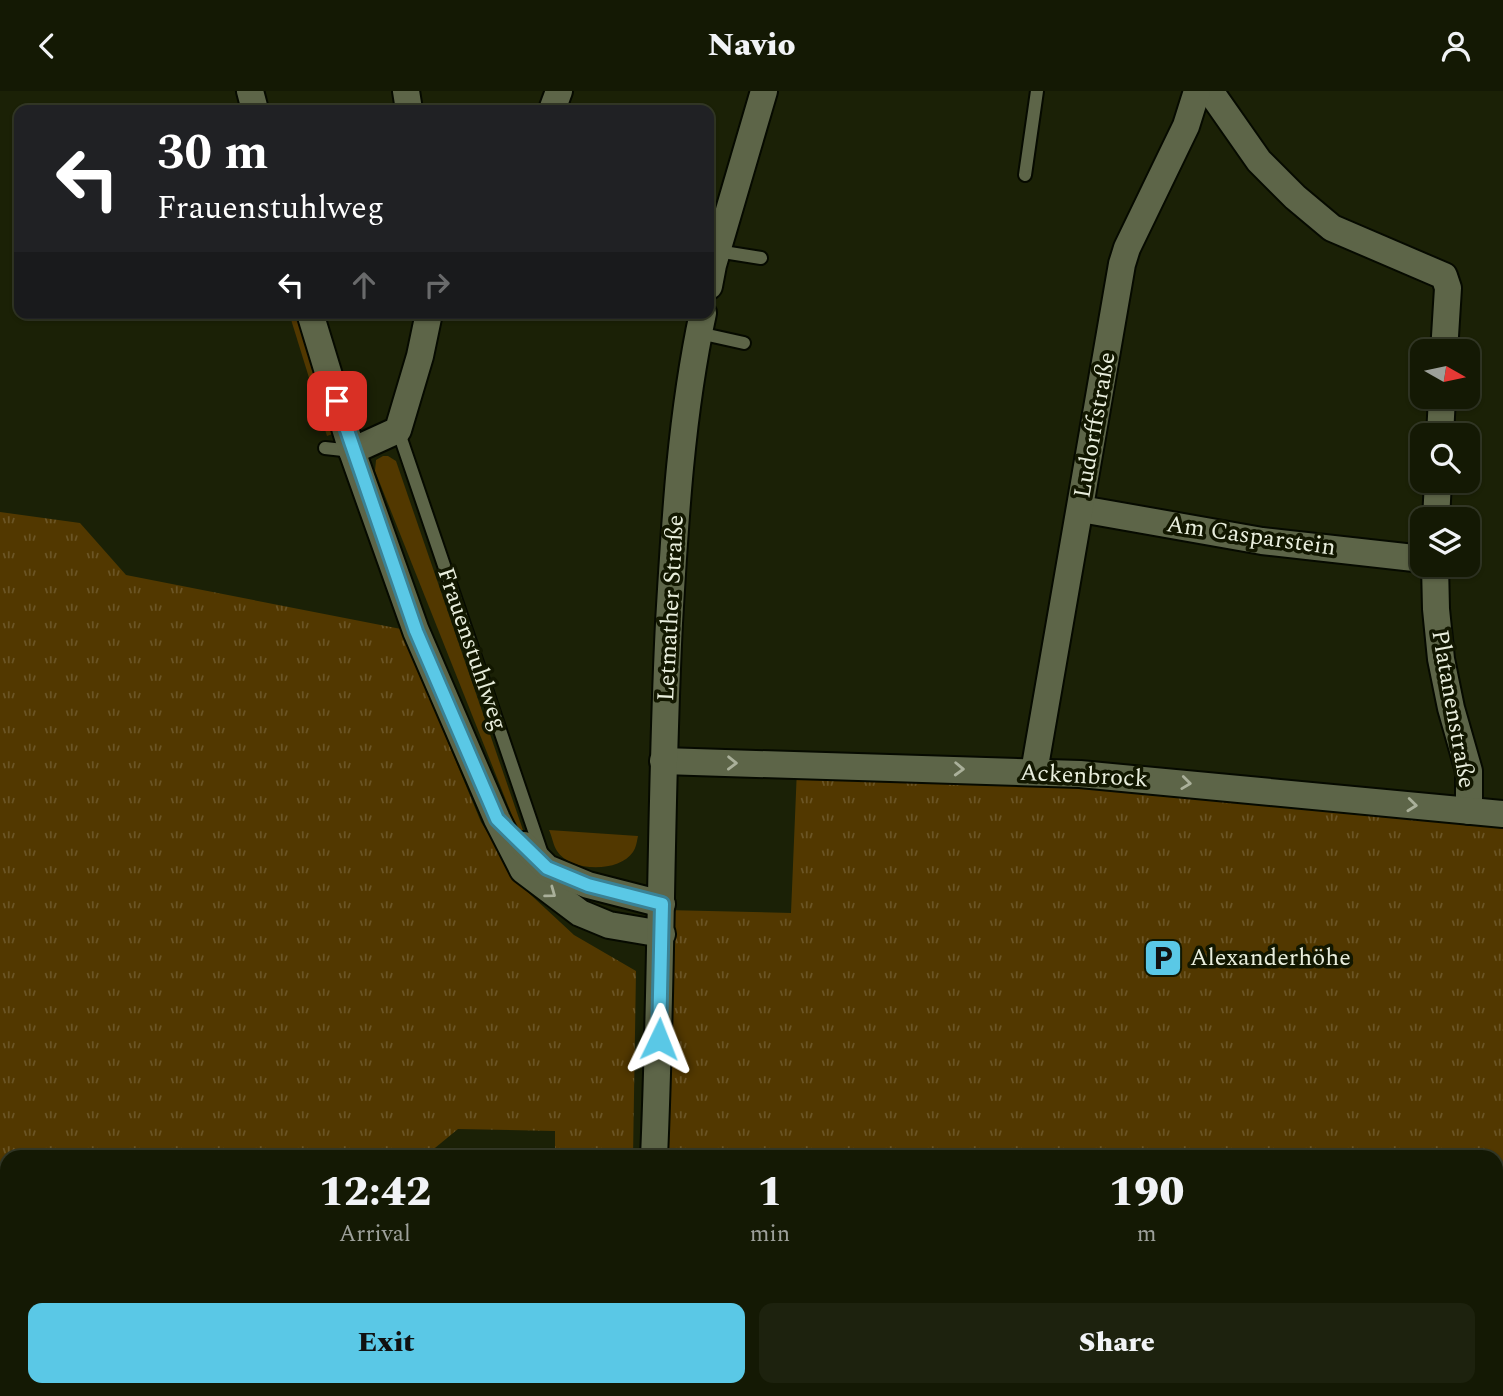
<!DOCTYPE html>
<html lang="en">
<head>
<meta charset="utf-8">
<style>
	:root { --surface:#141904; --page:#1d220e; --text:#f1f3f6; --muted:#9da09a; --line:#333826; --accent:#5ac8e6 }
	body { margin:0; font-family:Spectral,serif; background:var(--page); color:var(--text); height:100vh; display:flex; flex-direction:column; font-size:26px; white-space:nowrap }
	* { box-sizing:border-box; margin:0 }
	p { font-size:23px; color:var(--muted) }
	.icon { flex:none; width:38px; height:38px; fill:none; stroke:currentColor; stroke-width:2; stroke-linecap:round; stroke-linejoin:round }
	.map { position:relative; flex:1; overflow:hidden }
	.details { position:absolute; left:0px; top:1059px; width:1503px; height:247px; display:flex; flex-direction:column; background:var(--surface); border-radius:21px 21px 0 0; box-shadow:0 2px 5px #0004,0 0 0 2px var(--line) }
	.details>* { flex:none }
	.hud { position:absolute; left:14px; top:14px; width:700px; height:214px; border-radius:14px; box-shadow:0 2px 5px #0004,0 0 0 2px var(--line); background:#202124; color:#fff; overflow:hidden }
	.needle { width:46px; rotate:99deg }
	.controls { position:absolute; left:1410px; top:248px; display:grid; gap:14px }
	.controls a { display:grid; place-items:center; width:70px; height:70px; border-radius:14px; background:var(--surface); box-shadow:0 2px 5px #0004,0 0 0 2px var(--line); font-size:35px }
	.pin { position:absolute; display:grid; place-items:center; width:60px; height:60px; color:#fff; margin:-30px; border-radius:14px; box-shadow:0 4px 10px #0006 }
	.me { position:absolute; width:77px; margin:-38px; rotate:2deg; stroke-linejoin:round; filter:drop-shadow(0 0 5px #0008) }
	.turn { display:flex; align-items:center; gap:24px; height:147px; padding:0 28px; font-size:32px }
	.turn .icon { width:91px; height:91px; stroke-width:2.5 }
	.turn b { display:block; font-size:49px; line-height:60px }
	.lanes { display:flex; align-items:center; height:66px; padding:0 28px; background:#0003; justify-content:center; gap:35px; direction:ltr }
	.lanes .off { opacity:.35 }
	.eta { display:flex; justify-content:space-evenly; align-items:center; height:119px; text-align:center }
	.eta b { font-size:42px; font-weight:800; line-height:49px }
	.action { display:flex; gap:14px; margin-top:auto; padding:14px 28px }
	.action a { flex:1; height:80px; border-radius:14px; background:var(--accent); color:#111; font-size:28px; font-weight:800; line-height:80px; text-align:center }
	.action a+a { background:var(--page); color:var(--text) }
	header { display:flex; justify-content:space-between; align-items:center; height:91px; padding:0 28px; background:var(--surface); font-size:32px; font-weight:800 }
	.map>svg:first-child { display:block }
	.green { fill:#523800 }
	.forest { fill:url(#forest-firs) }
	.park { fill:url(#park-tufts) }
	.lines { fill:none; stroke-linecap:round; stroke-linejoin:round }
	.lane-casing { stroke:#060a00; stroke-width:16 }
	.street-casing { stroke:#060a00; stroke-width:30 }
	.lane { stroke:#5d6548; stroke-width:12 }
	.street { stroke:#5d6548; stroke-width:26 }
	.oneway { stroke:#aab09a }
	.route-casing { stroke:#3a8296; stroke-width:18 }
	.route { stroke:#5ac8e6; stroke-width:12 }
	.labels { text-anchor:middle; dominant-baseline:central; stroke-width:7; stroke-linejoin:round; paint-order:stroke }
	.street-label { font-size:24px; fill:#e9eedd; stroke:#121700 }
	.poi-label { font-size:24px; fill:#e9eedd; stroke:#121700; text-anchor:start }
</style>
</head>
<body>
<header><svg class="icon" aria-label="back" viewBox="0 0 24 24"><path d="M15 5l-7 7 7 7"/></svg>Navio<svg class="icon" aria-label="person" viewBox="0 0 24 24"><circle cx="12" cy="8" r="4"/><path d="M4 21q1-7 8-7t8 7"/></svg></header>
<div class="map">
<svg width="1503" height="1305" viewBox="0 0 1503 1305">
	<defs>
		<pattern id="forest-firs" width="22" height="20" patternUnits="userSpaceOnUse" patternTransform="scale(1.75)"><rect width="22" height="20" fill="#523800"/><path d="M5 1l3.5 6h-7zM16 11l3.5 6h-7z" fill="#6b5525"/></pattern>
		<pattern id="park-tufts" width="24" height="20" patternUnits="userSpaceOnUse" patternTransform="scale(1.75)"><rect width="24" height="20" fill="#523800"/><path d="M3 7l-1-3M5 7V3M7 7l1-3M15 17l-1-3M17 17v-4M19 17l1-3" fill="none" stroke="#6b5525"/></pattern>
	</defs>
	<rect width="100%" height="100%" fill="#1b2106"/>
	<g class="green">
		<polygon points="289,222 297,222 335,342 327,345"/>
		<polygon points="383,365 388,365 396,370 524,742 517,737 375,380 376,369"/>
		<path d="M 549,739 L 638,745 C 637,750 636,757 633,761 C 619,782 570,781 557,760 C 553,754 552,745 549,739 Z"/>
	</g>
	<polygon class="forest" points="0,1085 7,1088 7,1298 264,1299 262,1305 0,1305"/>
	<g class="park">
		<polygon points="0,421 80,432 126,484 401,538 481,731 518,792 574,844 636,880 633,1066 555,1066 555,1040 458,1038 424,1066 7,1066 7,1088 0,1085"/>
		<polygon points="797,678 961,684 1503,729 1503,1305 651,1305 652,1298 1496,1298 1496,1066 659,1066 664,819 791,822"/>
	</g>
	<g class="lines">
		<g class="lane-casing">
			<g id="lane">
				<polyline points="1025,84 1037,0"/>
				<polyline points="717,160 761,167"/>
				<polyline points="699,242 744,252"/>
				<polyline points="398,339 542,763"/>
				<polyline points="325,357 352,360"/>
				<polyline points="1128,1305 1133,1298"/>
			</g>
		</g>
		<g class="street-casing">
			<g id="street">
				<polyline points="250,0 255,19"/>
				<polyline points="406,0 409,19"/>
				<polyline points="1210,0 1259,70 1295,106 1332,137 1444,185 1448,197 1444,261"/>
				<polyline points="552,19 559,0"/>
				<polyline points="709,195 713,174 764,0"/>
				<polyline points="310,222 352,360 416,540 497,728 523,779 580,822 609,834 662,843"/>
				<polyline points="1440,345 1442,306"/>
				<polyline points="352,360 398,339 420,265 429,222"/>
				<polyline points="1081,418 1262,450 1423,468"/>
				<polyline points="1436,429 1438,390"/>
				<polyline points="1435,474 1436,518 1441,568 1451,617 1469,680 1469,720"/>
				<polyline points="663,670 1080,683 1503,723"/>
				<polyline points="1034,681 1122,173 1127,157 1186,35 1197,0"/>
				<polyline points="524,754 547,777 588,794 662,813"/>
				<path d="M 654,1066 C 662,888 660,710 669,532 C 675,429 681,324 703,222"/>
				<polyline points="645,1305 646,1298"/>
			</g>
		</g>
		<use href="#lane" class="lane"/>
		<use href="#street" class="street"/>
	</g>
	<defs><path id="oneway-chevron" d="M-2-3.5L2.5 0L-2 3.5" fill="none" stroke-width="1.6" stroke-linecap="round" stroke-linejoin="round" transform="scale(1.75)"/></defs>
	<g class="oneway">
		<use href="#oneway-chevron" transform="translate(732 672) rotate(1)"/>
		<use href="#oneway-chevron" transform="translate(959 678) rotate(2)"/>
		<use href="#oneway-chevron" transform="translate(1186 692) rotate(7)"/>
		<use href="#oneway-chevron" transform="translate(1412 714) rotate(6)"/>
		<use href="#oneway-chevron" transform="translate(551 802) rotate(36)"/>
	</g>
	<g class="lines">
		<g class="route-casing">
			<polyline id="route" points="337,310 416,540 497,728 547,777 588,794 662,813 659,948"/>
		</g>
		<use href="#route" class="route"/>
	</g>
	<defs>
		<g id="parking-square" transform="scale(2.0125)"><rect x="-9" y="-9" width="18" height="18" rx="4" fill="#5ac8e6" stroke="#121700"/><path d="M-3.5-5.5H1a3.5 3.5 0 0 1 0 7H-1V5.5H-3.5ZM-1-3.4V-.6H.8a1.4 1.4 0 0 0 0-2.8Z" fill="#111"/></g>
	</defs>
	<g fill-rule="evenodd">
		<use href="#parking-square" x="1163" y="867"/>
	</g>
	<g class="labels">
		<g class="street-label">
			<text transform="translate(1095 334) rotate(-80)">Ludorffstraße</text>
			<text transform="translate(1251 445) rotate(8)">Am Casparstein</text>
			<text transform="translate(671 517) rotate(-87)">Letmather Straße</text>
			<text transform="translate(472 558) rotate(71)">Frauenstuhlweg</text>
			<text transform="translate(1453 618) rotate(80)">Platanenstraße</text>
			<text transform="translate(1084 685) rotate(3)">Ackenbrock</text>
		</g>
		<g class="poi-label">
			<text x="1190" y="867">Alexanderhöhe</text>
		</g>
	</g>
</svg>
<div class="controls">
<a><svg class="needle" viewBox="-14 -14 28 28"><path d="M0-13l5 13h-10z" fill="#e53935"/><path d="M0 13l5-13h-10z" fill="#9da09a"/></svg></a>
<a><svg class="icon" aria-label="search" viewBox="0 0 24 24"><circle cx="10" cy="10" r="6"/><path d="M15 15l6 6"/></svg></a>
<a><svg class="icon" aria-label="layers" viewBox="0 0 24 24"><path d="M12 4l9 5-9 5-9-5zM3 14l9 5 9-5"/></svg></a>
</div>
<div class="pin" style="left:337px;top:310px;background:#d93025"><svg class="icon" aria-label="arrive" viewBox="0 0 24 24"><path d="M6 21V4h12l-3 4 3 4H6"/></svg></div>
<svg class="me" style="left:659px;top:948px" viewBox="-20 -20 40 40"><path d="M0-17L14 15 0 8-14 15z" fill="#5ac8e6" stroke="#fff" stroke-width="4"/></svg>
<div class="hud">
<div class="turn"><svg class="icon" aria-label="left" viewBox="0 0 24 24"><path d="M17 20v-9H6M10 6l-5 5 5 5"/></svg><div><b>30 m</b>Frauenstuhlweg</div></div>
<div class="lanes"><svg class="icon" aria-label="left" viewBox="0 0 24 24"><path d="M17 20v-9H6M10 6l-5 5 5 5"/></svg><svg class="icon off" aria-label="ahead" viewBox="0 0 24 24"><path d="M12 20V5M6 11l6-6 6 6"/></svg><svg class="icon off" aria-label="right" viewBox="0 0 24 24"><path d="M7 20v-9h11M14 6l5 5-5 5"/></svg></div>
</div>
<section class="details">
<div class="eta">
<div><b>12:42</b><p>Arrival</p></div>
<div><b>1</b><p>min</p></div>
<div><b>190</b><p>m</p></div>
</div>
<div class="action"><a>Exit</a><a>Share</a></div>
</section>
</div>
</body>
</html>
